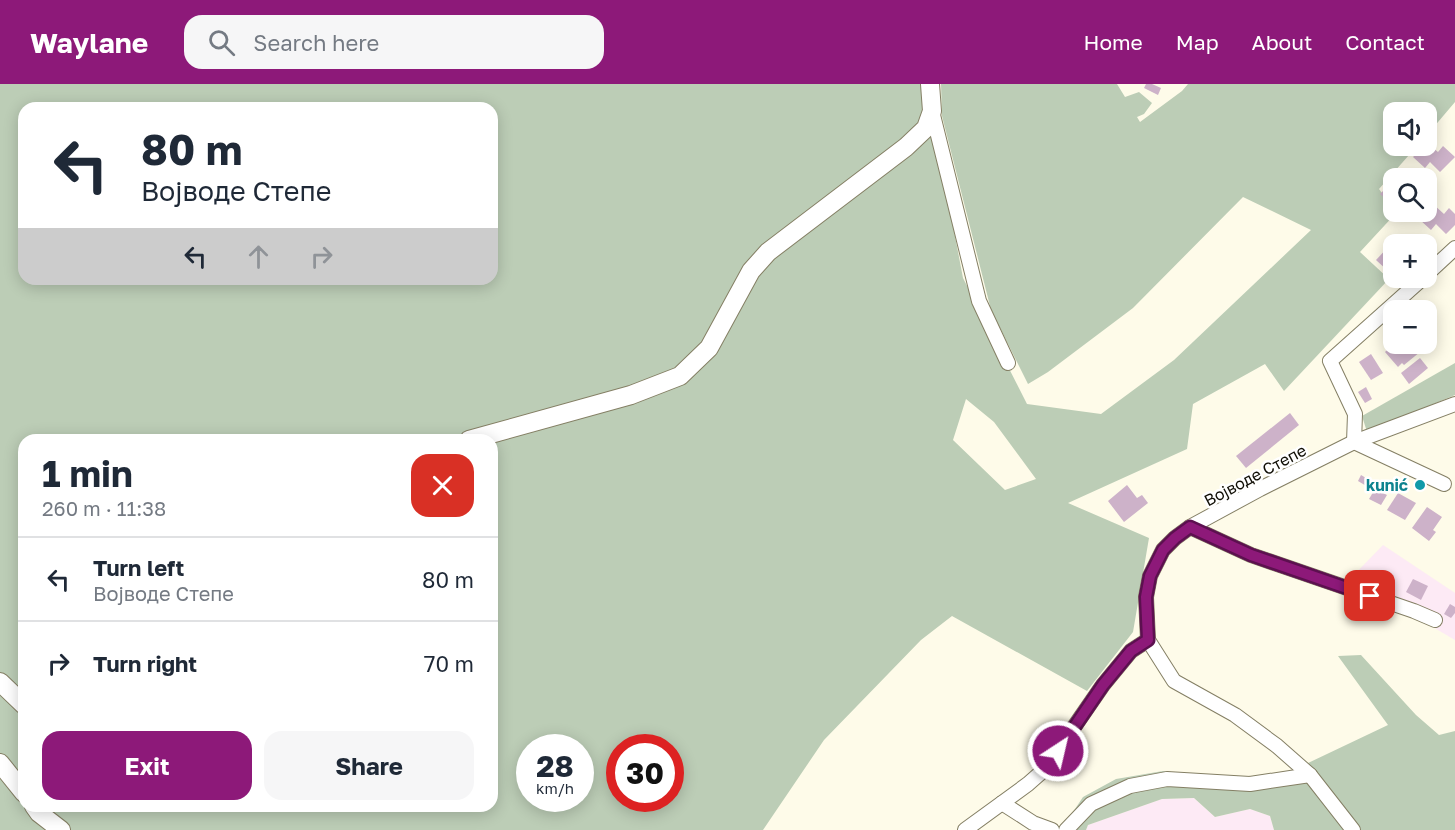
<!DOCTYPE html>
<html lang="en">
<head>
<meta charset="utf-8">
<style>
	:root { --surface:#fff; --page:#f6f6f7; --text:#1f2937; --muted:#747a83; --line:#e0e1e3; --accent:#8d1979 }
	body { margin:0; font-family:"Golos Text",sans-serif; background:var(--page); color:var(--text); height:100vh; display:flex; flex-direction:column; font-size:22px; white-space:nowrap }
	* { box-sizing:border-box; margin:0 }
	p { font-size:20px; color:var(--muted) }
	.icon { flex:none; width:33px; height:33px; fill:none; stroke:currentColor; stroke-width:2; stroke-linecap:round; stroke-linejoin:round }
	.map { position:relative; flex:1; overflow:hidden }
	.panel { position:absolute; left:18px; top:350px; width:480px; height:378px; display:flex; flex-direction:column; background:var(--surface); border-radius:18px; box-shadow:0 3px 15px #0003 }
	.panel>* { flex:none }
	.banner { position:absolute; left:18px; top:18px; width:480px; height:183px; border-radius:18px; box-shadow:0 3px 15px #0003; background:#fff; color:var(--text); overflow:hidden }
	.controls { position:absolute; left:1383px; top:18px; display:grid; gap:12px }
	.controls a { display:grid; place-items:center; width:54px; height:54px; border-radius:12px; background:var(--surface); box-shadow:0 3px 15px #0003; font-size:30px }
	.speed { position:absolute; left:516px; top:650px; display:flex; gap:12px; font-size:30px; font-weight:700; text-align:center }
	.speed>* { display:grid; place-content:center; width:78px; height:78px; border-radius:50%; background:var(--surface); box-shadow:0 3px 15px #0003; line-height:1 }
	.speed small { font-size:15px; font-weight:400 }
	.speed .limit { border:9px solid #d22; background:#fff; color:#111 }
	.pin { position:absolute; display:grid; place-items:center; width:51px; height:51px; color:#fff; margin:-26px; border-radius:12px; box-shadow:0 3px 9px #0006 }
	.me { position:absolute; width:66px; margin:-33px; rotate:35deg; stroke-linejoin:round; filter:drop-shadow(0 0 4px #0008) }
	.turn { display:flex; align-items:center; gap:21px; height:126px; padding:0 24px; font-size:27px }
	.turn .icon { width:78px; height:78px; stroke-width:2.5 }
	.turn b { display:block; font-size:42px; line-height:51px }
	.lanes { display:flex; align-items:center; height:57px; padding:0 24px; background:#0003; justify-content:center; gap:30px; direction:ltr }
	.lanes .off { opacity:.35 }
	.round { display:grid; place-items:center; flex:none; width:63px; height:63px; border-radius:18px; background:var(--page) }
	.summary { display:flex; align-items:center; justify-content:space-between; height:102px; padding:0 24px }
	h1 { font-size:36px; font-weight:700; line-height:45px }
	.primary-button { display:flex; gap:12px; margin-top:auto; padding:12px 24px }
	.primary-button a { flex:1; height:69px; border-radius:18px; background:var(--accent); color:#fff; font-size:24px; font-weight:700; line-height:69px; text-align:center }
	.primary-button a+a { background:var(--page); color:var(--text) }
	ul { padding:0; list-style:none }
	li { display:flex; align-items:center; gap:18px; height:84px; padding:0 24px; border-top:2px solid var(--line) }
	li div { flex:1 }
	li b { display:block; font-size:22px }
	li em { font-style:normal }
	header { display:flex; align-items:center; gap:36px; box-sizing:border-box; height:84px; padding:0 30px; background:var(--accent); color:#fff }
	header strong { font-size:28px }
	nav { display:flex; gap:33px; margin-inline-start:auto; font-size:21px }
	.search { width:420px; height:54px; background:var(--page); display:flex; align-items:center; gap:15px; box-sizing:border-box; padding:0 21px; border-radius:18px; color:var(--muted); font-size:22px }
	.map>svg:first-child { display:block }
	.commercial { fill:#fdeaf5 }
	.green { fill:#bccdb6; fill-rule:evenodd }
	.building { fill:#cdb2c9 }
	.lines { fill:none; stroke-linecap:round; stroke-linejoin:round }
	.street-casing { stroke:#847f64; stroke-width:16 }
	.secondary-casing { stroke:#847f64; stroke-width:20 }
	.street { stroke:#fff; stroke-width:14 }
	.secondary { stroke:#fff; stroke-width:18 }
	.route-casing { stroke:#5c104f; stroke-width:15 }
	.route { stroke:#8d1979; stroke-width:10 }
	.culture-dot { fill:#0f9aa8; stroke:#fff; stroke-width:2 }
	.labels { text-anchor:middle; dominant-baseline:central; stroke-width:5; stroke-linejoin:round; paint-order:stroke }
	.street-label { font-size:16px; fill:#100e05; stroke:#fff }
	.culture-label { font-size:16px; font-weight:bold; fill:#0d838f; stroke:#fff; text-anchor:end }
</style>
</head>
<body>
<header>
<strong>Waylane</strong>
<div class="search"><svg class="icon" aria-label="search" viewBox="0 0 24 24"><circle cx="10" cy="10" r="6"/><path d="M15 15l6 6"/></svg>Search here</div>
<nav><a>Home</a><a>Map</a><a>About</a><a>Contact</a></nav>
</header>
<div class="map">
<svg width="1455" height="746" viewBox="0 0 1455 746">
	<rect width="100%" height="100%" fill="#fefbe9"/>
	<g class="commercial">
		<polygon points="1383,461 1455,509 1455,556 1407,528 1347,507 1353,492"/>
		<polygon points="1194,714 1215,733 1250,725 1270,732 1274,746 1086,746 1088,741 1162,715"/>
	</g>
	<g class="green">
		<path d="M 0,0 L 926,0 L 963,194 L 1027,320 L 1101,330 L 1174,276 L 1311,146 L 1243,113 L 1133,224 L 1048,288 L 1028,300 L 991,226 L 942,32 L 941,0 L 1117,0 L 1125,13 L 1139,8 L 1152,19 L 1144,30 L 1137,33 L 1140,38 L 1182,7 L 1188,0 L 1455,0 L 1455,18 L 1427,51 L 1426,28 L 1394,28 L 1394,62 L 1417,62 L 1379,105 L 1393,124 L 1394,128 L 1397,128 L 1360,168 L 1389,195 L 1284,307 L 1265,280 L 1193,320 L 1187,365 L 1068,419 L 1149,454 L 1133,548 L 1087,607 L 952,532 L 921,556 L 824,656 L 763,746 L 0,746 ZM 24,24 L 492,24 L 492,195 L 24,195 ZM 966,315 L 994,338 L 1036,395 L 1005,406 L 953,356 ZM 24,356 L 492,356 L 492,722 L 24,722 ZM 530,663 L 580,663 L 580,714 L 530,714 ZM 620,663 L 670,663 L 670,714 L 620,714 Z"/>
		<polygon points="1455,279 1455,311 1367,348 1362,332"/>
		<polygon points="1361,571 1416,631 1439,651 1455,647 1455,746 1274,746 1270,732 1250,725 1215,733 1194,714 1162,715 1088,741 1086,746 1061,746 1083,713 1116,695 1163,687 1229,695 1287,689 1388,641 1338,572"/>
	</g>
	<g class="building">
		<polygon points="1146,0 1152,0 1161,4 1158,11 1144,4"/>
		<polygon points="1426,58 1438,68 1443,62 1455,73 1440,88 1430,78 1425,84 1413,73 1424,62 1426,62"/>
		<polygon points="1394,96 1394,119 1392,121 1380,110"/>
		<polygon points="1433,120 1444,130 1449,124 1455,130 1455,141 1446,150 1436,140 1431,146 1419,135"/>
		<polygon points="1390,161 1394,164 1394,181 1388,187 1376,176"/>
		<polygon points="1394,258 1394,260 1408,260 1409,261 1412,260 1420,268 1404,281 1402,279 1398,283 1385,268 1389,264 1387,263"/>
		<polygon points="1371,270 1383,289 1371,296 1359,278"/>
		<polygon points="1420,274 1428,284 1409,300 1401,289"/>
		<polygon points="1366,303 1372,315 1365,319 1358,308"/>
		<polygon points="1290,329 1299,341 1246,384 1236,372"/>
		<polygon points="1361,391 1371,397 1368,403 1358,397"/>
		<polygon points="1127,401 1137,414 1142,411 1148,419 1124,438 1108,417"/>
		<polygon points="1375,405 1387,411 1381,421 1369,415"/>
		<polygon points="1398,409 1416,419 1405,436 1387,426"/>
		<polygon points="1427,423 1442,433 1433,446 1436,448 1429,457 1412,444"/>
		<polygon points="1413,495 1428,502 1421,516 1406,508"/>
		<polygon points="1450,520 1455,523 1455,529 1451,534 1444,530"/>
	</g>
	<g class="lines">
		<g class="street-casing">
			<g id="street">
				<polyline points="932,27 979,217 1008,279"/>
				<polyline points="1426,191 1455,164"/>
				<polyline points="1423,194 1330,277 1355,330 1354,358 1444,400"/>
				<polyline points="1190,443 1251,471 1414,527 1435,536"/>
				<polyline points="1002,719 1033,739 1052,746"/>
				<polyline points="965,746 1028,700 1045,685 1103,601 1131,567 1148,556"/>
				<polyline points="1066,746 1091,720 1130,702 1167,695 1250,700 1310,691"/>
				<polyline points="1353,746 1310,691 1277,662 1235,631 1174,597 1148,556 1146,513 1150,492 1163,466 1175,454 1190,443 1260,405 1354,358 1455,320"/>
			</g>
		</g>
		<g class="secondary-casing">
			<g id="secondary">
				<polyline points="469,356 631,311 680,292 709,264 751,187 768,168 906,63 926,44 932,27 930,0"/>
				<polyline points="0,598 24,621"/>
				<polyline points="0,679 24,709"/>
				<polyline points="34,722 39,729 61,746"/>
			</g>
		</g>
		<use href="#street" class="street"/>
		<use href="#secondary" class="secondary"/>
	</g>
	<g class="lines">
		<g class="route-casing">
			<polyline id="route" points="1058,667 1103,601 1131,567 1148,556 1146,513 1150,492 1163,466 1175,454 1190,443 1251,471 1370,512"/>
		</g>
		<use href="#route" class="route"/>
	</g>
	<circle class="culture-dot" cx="1420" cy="401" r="6"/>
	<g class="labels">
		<g class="street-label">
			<text transform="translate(1255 391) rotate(-28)">Војводе Степе</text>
		</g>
		<g class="culture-label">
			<text x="1408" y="401">kunić</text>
		</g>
	</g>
</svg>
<div class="controls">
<a><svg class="icon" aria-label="sound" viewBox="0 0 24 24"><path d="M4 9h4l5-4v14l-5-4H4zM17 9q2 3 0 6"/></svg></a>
<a><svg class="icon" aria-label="search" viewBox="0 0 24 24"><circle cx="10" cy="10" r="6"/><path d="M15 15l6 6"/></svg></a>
<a>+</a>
<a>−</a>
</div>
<div class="speed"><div>28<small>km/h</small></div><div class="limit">30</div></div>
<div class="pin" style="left:1370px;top:512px;background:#d93025"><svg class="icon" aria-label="arrive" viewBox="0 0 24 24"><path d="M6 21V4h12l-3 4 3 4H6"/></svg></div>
<svg class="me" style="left:1058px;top:667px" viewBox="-20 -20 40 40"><circle r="17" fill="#8d1979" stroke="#fff" stroke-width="3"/><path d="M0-11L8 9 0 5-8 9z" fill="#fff"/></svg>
<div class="banner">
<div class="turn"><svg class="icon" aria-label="left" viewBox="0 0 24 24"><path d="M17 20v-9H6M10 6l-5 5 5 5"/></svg><div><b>80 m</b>Војводе Степе</div></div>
<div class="lanes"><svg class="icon" aria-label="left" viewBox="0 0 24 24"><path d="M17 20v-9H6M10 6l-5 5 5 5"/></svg><svg class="icon off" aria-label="ahead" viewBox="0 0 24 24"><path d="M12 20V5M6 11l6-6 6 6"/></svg><svg class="icon off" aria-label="right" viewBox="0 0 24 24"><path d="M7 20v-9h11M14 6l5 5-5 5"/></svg></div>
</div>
<section class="panel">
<div class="summary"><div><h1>1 min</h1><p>260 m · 11:38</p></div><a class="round" style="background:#d93025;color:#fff"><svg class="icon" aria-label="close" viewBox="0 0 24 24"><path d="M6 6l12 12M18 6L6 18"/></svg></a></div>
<ul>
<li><svg class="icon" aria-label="left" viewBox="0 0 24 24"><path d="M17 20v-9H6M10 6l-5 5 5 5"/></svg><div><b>Turn left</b><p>Војводе Степе</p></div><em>80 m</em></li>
<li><svg class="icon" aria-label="right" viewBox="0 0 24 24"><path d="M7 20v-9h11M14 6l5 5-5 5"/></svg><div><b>Turn right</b></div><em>70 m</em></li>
</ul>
<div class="primary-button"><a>Exit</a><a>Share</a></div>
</section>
</div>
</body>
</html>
